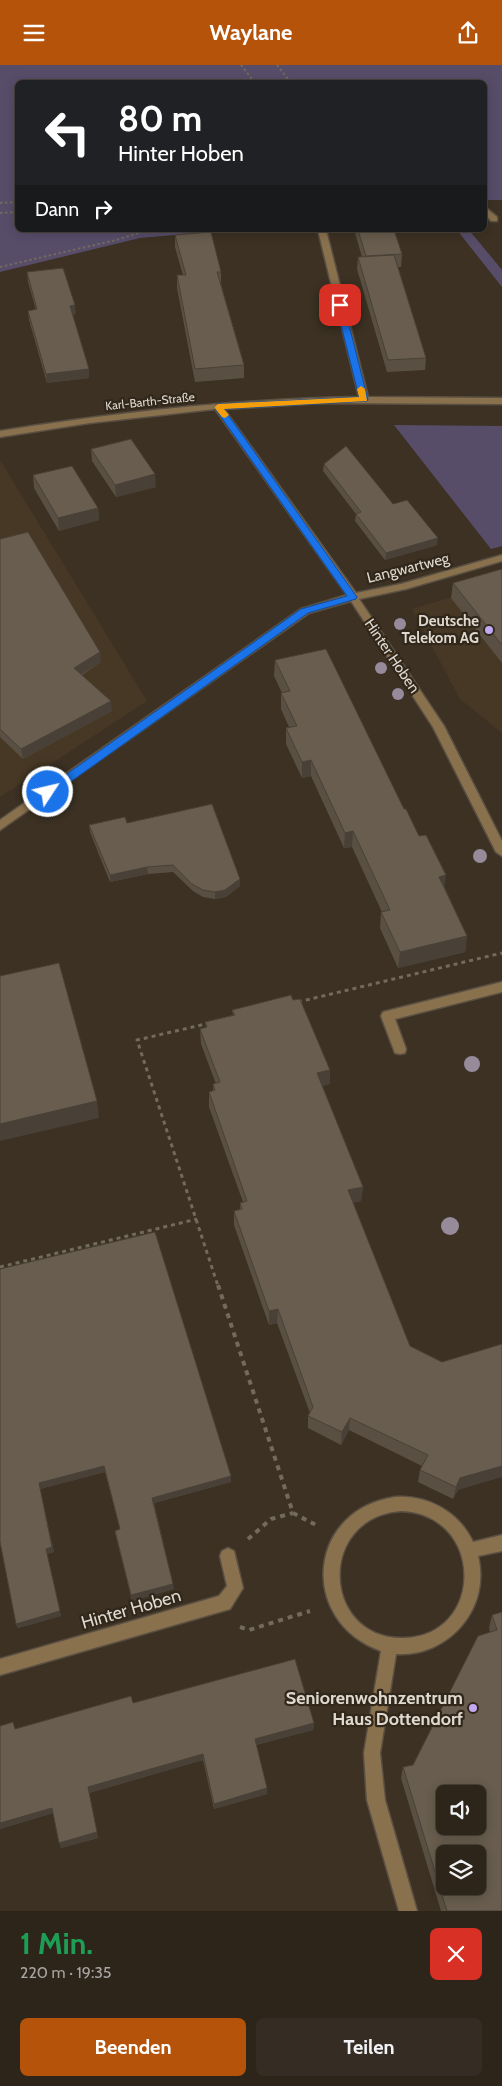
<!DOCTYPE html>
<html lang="de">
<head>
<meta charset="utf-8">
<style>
	:root { --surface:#2d251a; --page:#352d23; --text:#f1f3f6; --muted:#a7a5a2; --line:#484239; --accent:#b45309 }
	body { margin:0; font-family:Cabin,sans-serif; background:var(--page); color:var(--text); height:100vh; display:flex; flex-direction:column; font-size:19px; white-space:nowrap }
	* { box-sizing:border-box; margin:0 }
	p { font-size:16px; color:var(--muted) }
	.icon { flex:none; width:28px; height:28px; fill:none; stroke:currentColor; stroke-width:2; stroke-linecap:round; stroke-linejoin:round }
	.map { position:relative; height:1846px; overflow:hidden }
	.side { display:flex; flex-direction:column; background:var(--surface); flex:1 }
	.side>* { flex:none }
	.hud { position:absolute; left:15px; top:15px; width:472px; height:152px; border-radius:8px; box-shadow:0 2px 12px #0003,0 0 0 1px var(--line); background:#202124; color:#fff; overflow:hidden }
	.tools { position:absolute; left:436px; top:1720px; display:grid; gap:10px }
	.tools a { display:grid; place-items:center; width:50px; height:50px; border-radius:8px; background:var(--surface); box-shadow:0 2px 12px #0003,0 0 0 1px var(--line); font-size:25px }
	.pin { position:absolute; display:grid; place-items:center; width:42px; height:42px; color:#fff; margin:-21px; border-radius:10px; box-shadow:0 2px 8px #0006 }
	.me { position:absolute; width:55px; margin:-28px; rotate:55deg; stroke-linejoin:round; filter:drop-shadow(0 0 4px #0008) }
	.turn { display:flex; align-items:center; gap:18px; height:105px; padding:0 20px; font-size:22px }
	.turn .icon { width:65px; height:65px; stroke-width:2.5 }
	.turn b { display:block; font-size:35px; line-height:42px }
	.then { display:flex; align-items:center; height:48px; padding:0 20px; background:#0003; gap:10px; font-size:19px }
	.round { display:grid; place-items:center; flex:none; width:52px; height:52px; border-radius:8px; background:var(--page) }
	.headline { display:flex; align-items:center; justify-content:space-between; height:85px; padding:0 20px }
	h1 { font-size:30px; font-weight:700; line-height:38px; color:#1e9e55 }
	.primary-button { display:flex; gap:10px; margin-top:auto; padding:10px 20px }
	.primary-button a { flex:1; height:58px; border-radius:8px; background:var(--accent); color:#fff; font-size:20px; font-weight:700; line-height:58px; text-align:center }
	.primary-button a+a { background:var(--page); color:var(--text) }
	header { display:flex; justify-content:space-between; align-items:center; height:65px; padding:0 20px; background:var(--accent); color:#fff; font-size:22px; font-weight:700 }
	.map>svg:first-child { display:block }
	.built { fill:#463824 }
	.green { fill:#574d69 }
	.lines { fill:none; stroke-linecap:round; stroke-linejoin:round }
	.minor-casing { stroke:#594f42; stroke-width:3 }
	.path-far2 { stroke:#736a5e; stroke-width:2; stroke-dasharray:2.5 2.5; stroke-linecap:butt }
	.path-far1 { stroke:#736a5e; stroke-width:3; stroke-dasharray:4 4; stroke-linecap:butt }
	.path { stroke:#736a5e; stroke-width:4; stroke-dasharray:5 5; stroke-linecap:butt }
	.minor { fill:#8a714e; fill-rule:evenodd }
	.tree { fill:#968a9b }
	.wall { fill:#595043 }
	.shaded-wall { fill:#494137 }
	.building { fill:#685d4e; stroke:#494137; fill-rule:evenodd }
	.route { fill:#1a73e8; stroke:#114b97 }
	.slow { fill:#f59e0b }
	.poi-dot { fill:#c2a8f2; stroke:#31271a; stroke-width:2 }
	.labels { text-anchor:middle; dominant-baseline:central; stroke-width:4.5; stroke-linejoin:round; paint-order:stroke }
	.far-street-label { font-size:12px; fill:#ded8cf; stroke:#31271a }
	.street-label { font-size:15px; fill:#ded8cf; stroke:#31271a }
	.poi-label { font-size:15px; font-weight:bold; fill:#ded8cf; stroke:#31271a; text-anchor:end }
	.near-street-label { font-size:18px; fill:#ded8cf; stroke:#31271a }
	.near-poi-label { font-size:18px; font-weight:bold; fill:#ded8cf; stroke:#31271a; text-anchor:end }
</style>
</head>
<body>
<header><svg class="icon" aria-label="menu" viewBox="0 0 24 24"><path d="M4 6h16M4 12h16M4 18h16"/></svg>Waylane<svg class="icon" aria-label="share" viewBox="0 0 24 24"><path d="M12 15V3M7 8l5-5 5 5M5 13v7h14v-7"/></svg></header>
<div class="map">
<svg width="502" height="1846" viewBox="0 0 502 1846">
	<rect width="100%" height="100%" fill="#3c3123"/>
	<g class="built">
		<polygon points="0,395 147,636 0,732"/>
		<polygon points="502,517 502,668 460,634 412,544"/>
	</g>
	<g class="green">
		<polygon points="0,0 502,0 502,135 485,135 485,18 18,18 18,165 232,165 140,173 0,207"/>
		<polygon points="457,165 469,165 502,205 502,222"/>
		<polygon points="394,360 502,361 502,481 491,484"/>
	</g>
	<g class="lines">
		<g class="minor-casing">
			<g id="minor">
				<polygon points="485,142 497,152 497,156 491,156 485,149"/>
				<path d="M 318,165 L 326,165 L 368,332 L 502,333 L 502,339 L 320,338 L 224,344 L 356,528 L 401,519 L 502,490 L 502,496 L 406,524 L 359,534 L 444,661 L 502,776 L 502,791 L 496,787 L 433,662 L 351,536 L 309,548 L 0,765 L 0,755 L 301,544 L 347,530 L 215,344 L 90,358 L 0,372 L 0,366 C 119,347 238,334 359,332 Z"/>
				<polygon points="502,917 502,927 395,954 406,984 405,988 400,989 395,988 381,951 383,947"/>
				<path d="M 395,1432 C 428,1430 459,1447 473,1477 L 502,1470 L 502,1486 L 478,1491 C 491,1543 449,1592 396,1589 L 380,1688 L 385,1735 L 417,1846 L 399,1846 L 367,1735 L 364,1688 L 381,1586 C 298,1556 307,1445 395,1432 ZM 402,1446 C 485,1450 485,1571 404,1573 C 321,1575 316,1451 402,1446 Z"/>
				<polygon points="228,1483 234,1486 243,1523 230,1544 0,1610 0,1594 219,1531 227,1521 220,1491 222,1486"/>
			</g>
		</g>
		<g class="path-far2">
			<polyline points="241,0 255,18"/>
			<polyline points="277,0 291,18"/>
			<polyline points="0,138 18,137"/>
			<polyline points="0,148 18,147"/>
			<polyline points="0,202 116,175 148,165"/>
		</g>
		<g class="path-far1">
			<polyline points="298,937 502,888"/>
			<polyline points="210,958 137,975 218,1221"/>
			<polyline points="0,1202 197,1154"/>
		</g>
		<g class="path">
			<polyline points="218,1220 293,1448 316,1460"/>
			<polyline points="248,1474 271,1454 293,1448"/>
			<polyline points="240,1562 249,1565 310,1546"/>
		</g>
		<use href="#minor" class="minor"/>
	</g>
	<g class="tree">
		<circle cx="400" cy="559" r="6"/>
		<circle cx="381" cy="603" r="6"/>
		<circle cx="398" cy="629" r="6"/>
		<circle cx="480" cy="791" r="7"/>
		<circle cx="472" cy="999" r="8"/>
		<circle cx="450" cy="1161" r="9"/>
	</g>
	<g class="wall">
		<polygon points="355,165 394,165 402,189 401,202 398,202 426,293 425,305 387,307 357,204 358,192 362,192 355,168"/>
		<polygon points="175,170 221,207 221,219 244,300 244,313 195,317 177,223 177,210 183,210 175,182"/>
		<polygon points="27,207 76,249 72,250 89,313 47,318 29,255 28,246 36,245 28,217"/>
		<polygon points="91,384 156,422 116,432 92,396"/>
		<polygon points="324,399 393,439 437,480 385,495 355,456 356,449 323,406"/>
		<polygon points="33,410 98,443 99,455 59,466 34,423"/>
		<polygon points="0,474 101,597 82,610 112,646 23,694 0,672"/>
		<polygon points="502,504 502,598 451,533 453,518"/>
		<polygon points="275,595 404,744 445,823 467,871 465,887 398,903 380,863 381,847 382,847 352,782 344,783 311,711 302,713 286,679 286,663 289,662 281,644 281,628 282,628 274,611"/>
		<polygon points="127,758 240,814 240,821 226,832 215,834 203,832 193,826 173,807 148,809 110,817 90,767 89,760"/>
		<polygon points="232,945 330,1019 322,1021 363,1122 361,1136 353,1138 458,1425 453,1434 418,1417 420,1405 422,1401 349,1365 341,1380 308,1363 308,1351 310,1348 277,1258 269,1260 234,1160 234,1146 240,1145 240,1138 243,1137 209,1042 209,1027 213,1026 213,1019 216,1019 201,979 200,964 206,963 205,957 233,950"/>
		<polygon points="0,1204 231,1417 154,1438 174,1524 132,1536 116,1471 115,1466 120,1464 105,1407 40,1424 54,1487 47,1489 61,1551 18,1563 16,1559"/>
		<polygon points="502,1547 502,1846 441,1846 401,1713 403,1702 413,1700 490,1567 489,1563 492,1550"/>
		<polygon points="133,1638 314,1658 313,1665 256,1680 267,1723 267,1729 214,1744 203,1695 89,1728 98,1773 61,1783 53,1748 0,1764 15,1664"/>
	</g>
	<g class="shaded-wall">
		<polygon points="75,240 76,249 71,250 70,241"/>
		<polygon points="89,304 89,313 47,318 46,309"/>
		<polygon points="155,409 156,422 116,432 115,420"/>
		<polygon points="98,443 99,455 59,466 58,453"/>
		<polygon points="438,473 437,480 385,495 386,488"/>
		<polygon points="100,587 101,597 75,613 74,603"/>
		<polygon points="111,636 112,646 23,694 21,684"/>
		<polygon points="311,695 311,711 302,713 302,697"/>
		<polygon points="353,766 352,782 344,783 345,768"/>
		<polygon points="147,802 148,809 110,817 110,810"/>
		<polygon points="446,810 444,826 439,812"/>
		<polygon points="240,814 240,821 226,832 215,834 215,827"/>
		<polygon points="467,871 465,887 398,903 400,887"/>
		<polygon points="330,1005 330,1019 316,1023 317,1008"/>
		<polygon points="97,1036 99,1053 0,1076 0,1059"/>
		<polygon points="363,1122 361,1136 347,1139 348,1125"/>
		<polygon points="278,1244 277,1258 269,1260 269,1246"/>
		<polygon points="350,1353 349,1365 341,1380 342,1367"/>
		<polygon points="104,1401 105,1407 40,1424 54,1487 47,1489 61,1551 18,1563 16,1559 46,1484 39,1418"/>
		<polygon points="502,1401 502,1412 458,1425 453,1434 456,1422 460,1413"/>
		<polygon points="231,1411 231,1417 153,1438 152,1433"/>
		<polygon points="173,1519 174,1524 132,1536 131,1530"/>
		<polygon points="314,1658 313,1665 255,1680 255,1674"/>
		<polygon points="203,1689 203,1695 89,1728 98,1773 61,1783 59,1778 88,1722"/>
		<polygon points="267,1723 267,1729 214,1744 214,1739"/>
		<polygon points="52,1743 54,1748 0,1764 0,1758"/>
	</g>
	<g class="building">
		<polygon points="358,165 394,165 402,189 366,191"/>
		<polygon points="211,167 221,207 217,207 244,300 195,304 177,210 186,210 175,170"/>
		<polygon points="394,190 426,293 388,295 358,192"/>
		<polygon points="63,203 75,240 70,241 89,304 46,309 28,246 37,244 27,207"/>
		<polygon points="131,374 155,409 115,420 91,384"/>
		<polygon points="346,381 393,439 407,435 438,473 386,488 356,449 361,447 324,399"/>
		<polygon points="72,401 98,443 58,453 33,410"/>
		<polygon points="28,467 100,587 74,603 111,636 21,684 0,664 0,474"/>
		<polygon points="502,504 502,580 453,518"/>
		<polygon points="326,584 404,744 406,744 419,771 426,770 446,810 439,812 467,871 400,887 381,847 390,845 353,766 345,768 311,695 302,697 286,663 297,661 281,628 290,626 275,595"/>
		<polygon points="212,739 240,814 225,825 215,827 203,825 192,819 173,800 147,802 110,810 89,760 125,752 127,758"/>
		<polygon points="59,898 97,1036 0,1059 0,911"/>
		<polygon points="291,930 293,935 300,934 330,1005 317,1008 363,1122 348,1125 410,1281 442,1297 502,1279 502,1401 460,1413 456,1422 420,1405 428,1390 350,1353 342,1367 308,1351 313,1342 278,1244 269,1246 234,1146 242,1144 240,1138 247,1136 209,1027 215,1025 213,1019 220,1017 200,964 207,962 205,957 235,950 232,945"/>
		<polygon points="155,1167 231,1411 152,1433 173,1519 131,1530 115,1466 120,1464 104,1401 39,1418 52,1482 46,1484 60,1546 16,1559 0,1477 0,1204"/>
		<path d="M 502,1547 L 502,1846 L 447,1846 L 403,1702 L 413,1700 L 478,1571 L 497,1565 L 492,1550 ZM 445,1729 L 478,1729 L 478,1761 L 445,1761 ZM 445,1789 L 478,1789 L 478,1821 L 445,1821 Z"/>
		<polygon points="295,1594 314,1658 255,1674 267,1723 214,1739 203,1689 88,1722 97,1767 59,1778 52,1743 0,1758 0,1661 13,1657 15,1664 131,1631 133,1638"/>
	</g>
	<polygon class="route" points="340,238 344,240 368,335 367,336 224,344 357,532 356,534 308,548 52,730 44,730 43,727 44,725 301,544 347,531 214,342 218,339 359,332 336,240"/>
	<polygon class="slow" points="361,321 365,324 367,336 224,344 229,350 225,353 222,352 214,342 218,339 359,332 357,324"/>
	<g class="poi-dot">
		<circle cx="489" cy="565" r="5"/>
		<circle cx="473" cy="1643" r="5"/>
	</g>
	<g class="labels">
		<g class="far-street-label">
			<text transform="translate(150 336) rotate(-6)">Karl-Barth-Straße</text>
		</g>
		<g class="street-label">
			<text transform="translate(408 503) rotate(-14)">Langwartweg</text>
			<text transform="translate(392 591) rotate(56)">Hinter Hoben</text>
		</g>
		<g class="poi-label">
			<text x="479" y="556">Deutsche<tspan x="479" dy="17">Telekom AG</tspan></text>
		</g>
		<g class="near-street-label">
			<text transform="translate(131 1544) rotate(-16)">Hinter Hoben</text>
		</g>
		<g class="near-poi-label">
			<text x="463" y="1633">Seniorenwohnzentrum<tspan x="463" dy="21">Haus Dottendorf</tspan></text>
		</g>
	</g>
</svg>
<div class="tools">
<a><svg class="icon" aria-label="sound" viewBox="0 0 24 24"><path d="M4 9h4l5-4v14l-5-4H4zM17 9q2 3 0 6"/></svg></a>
<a><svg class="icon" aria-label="layers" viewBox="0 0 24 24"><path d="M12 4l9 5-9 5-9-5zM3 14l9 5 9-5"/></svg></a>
</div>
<div class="pin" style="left:340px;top:240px;background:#d93025"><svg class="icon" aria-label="arrive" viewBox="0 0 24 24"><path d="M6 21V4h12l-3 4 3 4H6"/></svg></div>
<svg class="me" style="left:48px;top:727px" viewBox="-20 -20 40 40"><circle r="17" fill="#1a73e8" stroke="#fff" stroke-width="3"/><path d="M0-11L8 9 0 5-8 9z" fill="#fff"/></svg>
<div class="hud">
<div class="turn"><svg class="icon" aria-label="left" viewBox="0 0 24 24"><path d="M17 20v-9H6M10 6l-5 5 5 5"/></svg><div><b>80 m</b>Hinter Hoben</div></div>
<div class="then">Dann<svg class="icon" aria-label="right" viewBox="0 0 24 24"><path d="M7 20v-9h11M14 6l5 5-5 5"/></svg></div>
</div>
</div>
<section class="side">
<div class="headline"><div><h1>1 Min.</h1><p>220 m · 19:35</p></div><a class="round" style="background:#d93025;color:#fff"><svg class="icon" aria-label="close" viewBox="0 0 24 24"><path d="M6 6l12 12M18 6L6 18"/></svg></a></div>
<div class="primary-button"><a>Beenden</a><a>Teilen</a></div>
</section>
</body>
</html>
